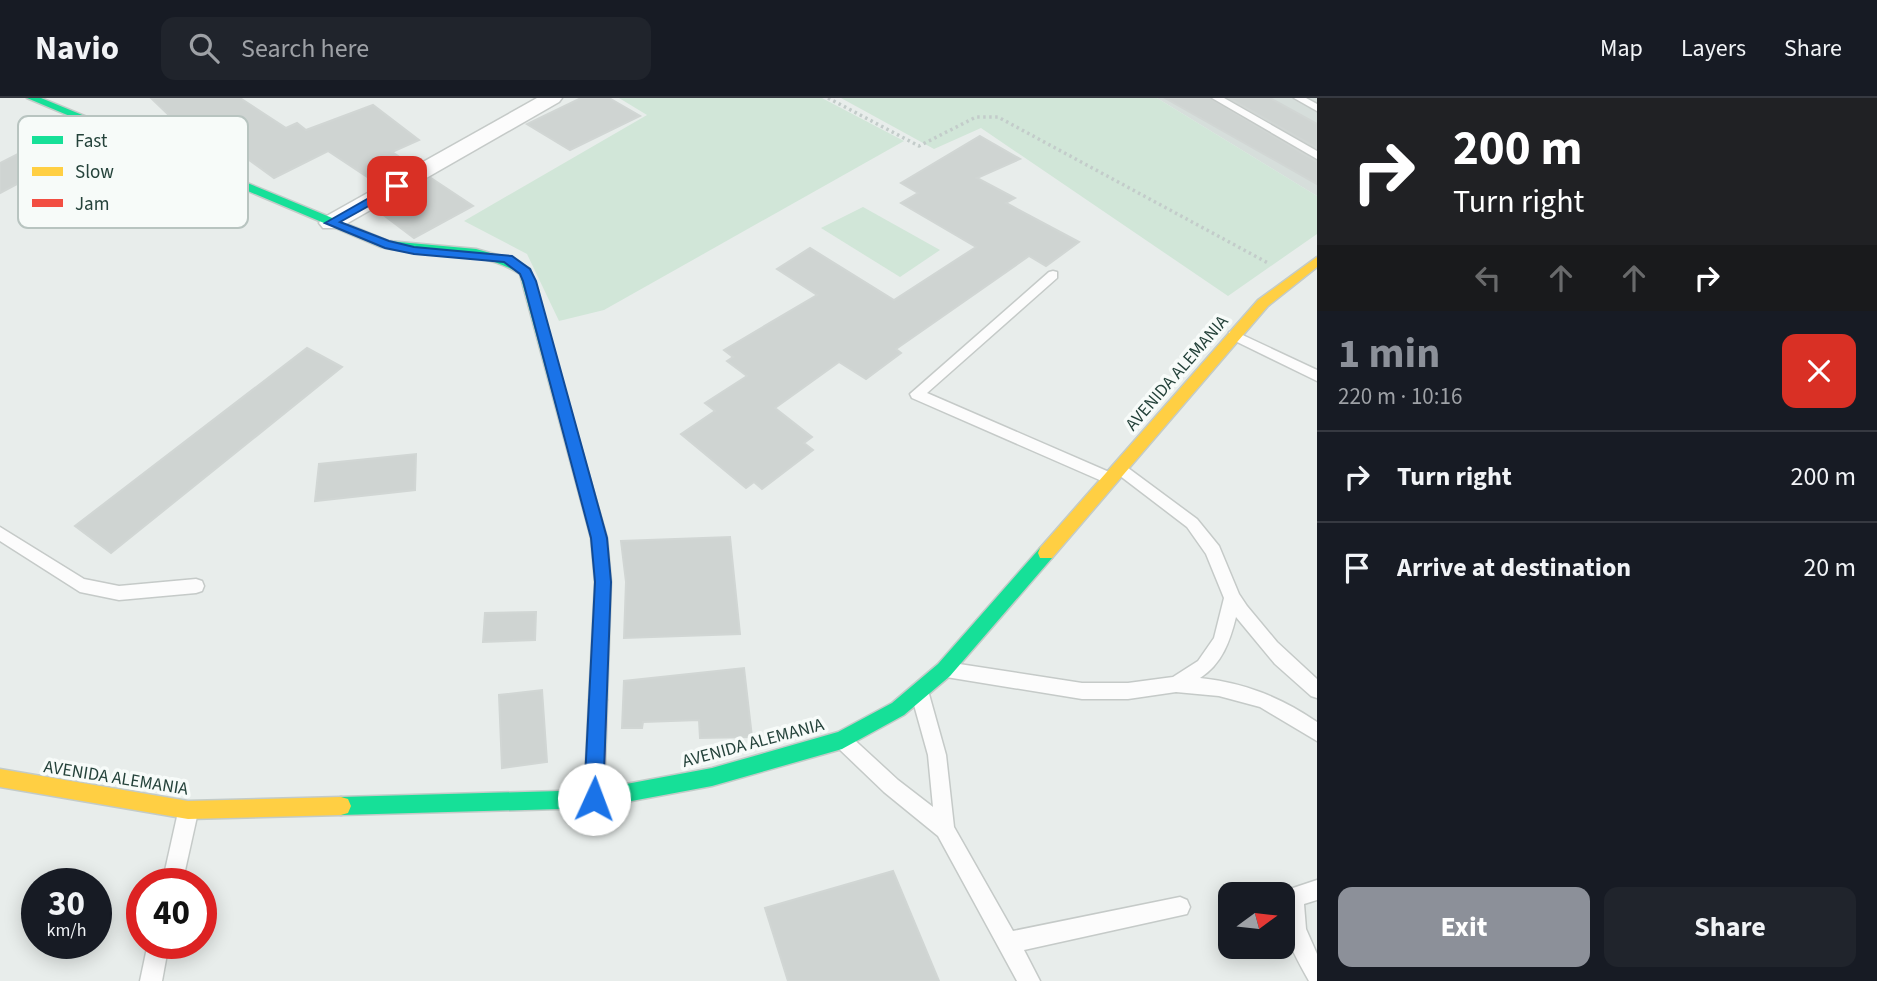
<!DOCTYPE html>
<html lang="en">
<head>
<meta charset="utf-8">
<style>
	:root { --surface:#171b24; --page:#20242c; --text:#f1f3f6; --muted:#9ea1a6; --line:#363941; --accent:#8c9099 }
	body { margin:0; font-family:"Source Sans 3",sans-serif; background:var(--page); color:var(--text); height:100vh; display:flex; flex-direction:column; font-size:26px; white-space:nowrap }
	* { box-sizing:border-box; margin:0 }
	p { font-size:23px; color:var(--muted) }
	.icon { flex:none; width:38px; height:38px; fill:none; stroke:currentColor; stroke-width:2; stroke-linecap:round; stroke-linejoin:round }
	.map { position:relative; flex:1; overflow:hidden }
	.sheet { display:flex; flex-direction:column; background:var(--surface); width:560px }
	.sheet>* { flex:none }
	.banner { background:#202124; color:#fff; overflow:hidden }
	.needle { width:46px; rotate:75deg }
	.controls { position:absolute; left:1218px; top:784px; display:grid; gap:14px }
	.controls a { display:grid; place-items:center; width:77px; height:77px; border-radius:14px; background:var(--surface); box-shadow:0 4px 18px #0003; font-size:35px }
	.speed { position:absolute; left:21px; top:770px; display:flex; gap:14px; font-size:35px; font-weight:700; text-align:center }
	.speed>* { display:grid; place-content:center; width:91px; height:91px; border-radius:50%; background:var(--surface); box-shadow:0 4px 18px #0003; line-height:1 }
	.speed small { font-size:18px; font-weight:400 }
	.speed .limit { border:10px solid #d22; background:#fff; color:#111 }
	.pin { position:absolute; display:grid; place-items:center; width:60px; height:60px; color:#fff; margin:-30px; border-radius:14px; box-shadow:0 4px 10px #0006 }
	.me { position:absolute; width:77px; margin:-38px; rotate:2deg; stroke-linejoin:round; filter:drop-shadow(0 0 5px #0008) }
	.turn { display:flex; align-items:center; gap:24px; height:147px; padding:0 21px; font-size:32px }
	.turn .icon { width:91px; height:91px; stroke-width:2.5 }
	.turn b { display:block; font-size:49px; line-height:60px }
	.lanes { display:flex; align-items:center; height:66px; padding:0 21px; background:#0003; justify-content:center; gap:35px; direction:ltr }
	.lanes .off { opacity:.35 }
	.round { display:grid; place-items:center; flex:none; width:74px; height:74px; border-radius:14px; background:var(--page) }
	.head { display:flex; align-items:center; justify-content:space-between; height:119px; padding:0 21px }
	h1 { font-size:42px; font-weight:700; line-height:52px; color:var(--accent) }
	.button { display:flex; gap:14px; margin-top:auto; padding:14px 21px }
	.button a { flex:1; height:80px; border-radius:14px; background:var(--accent); color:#fff; font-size:28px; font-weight:700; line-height:80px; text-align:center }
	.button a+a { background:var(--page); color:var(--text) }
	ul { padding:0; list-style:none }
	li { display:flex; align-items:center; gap:21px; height:91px; padding:0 21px; border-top:2px solid var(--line) }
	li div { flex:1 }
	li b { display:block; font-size:26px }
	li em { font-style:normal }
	header { display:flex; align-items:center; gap:42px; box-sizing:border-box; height:98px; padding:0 35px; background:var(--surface); border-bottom:2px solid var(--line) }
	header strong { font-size:33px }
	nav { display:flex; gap:38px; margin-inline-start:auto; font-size:24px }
	.search { width:490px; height:63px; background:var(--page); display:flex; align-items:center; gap:18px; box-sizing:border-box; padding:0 24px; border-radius:14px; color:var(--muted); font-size:26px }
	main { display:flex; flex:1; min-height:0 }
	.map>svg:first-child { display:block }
	.built { fill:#d6dedb }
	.green { fill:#d1e6d8 }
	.building { fill:#cfd4d2; stroke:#d1d6d4; stroke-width:2 }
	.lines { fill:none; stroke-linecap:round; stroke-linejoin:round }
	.lane-casing { stroke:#c5cac8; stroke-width:3 }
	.street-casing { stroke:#c5cac8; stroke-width:3 }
	.fast-casing { stroke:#c3cbc8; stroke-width:3 }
	.slow-casing { stroke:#c3cbc8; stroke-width:3 }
	.jam-casing { stroke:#c3cbc8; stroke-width:3 }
	.path { stroke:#c3ccca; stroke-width:3.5; stroke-dasharray:2.5 3.5; stroke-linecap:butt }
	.lane { fill:#fcfcfc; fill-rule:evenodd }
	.street { fill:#fcfcfc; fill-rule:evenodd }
	.fast { fill:#16e098; fill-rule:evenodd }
	.slow { fill:#ffcf43; fill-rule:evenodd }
	.jam { fill:#f24e42; fill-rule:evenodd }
	.route { fill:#1a73e8; stroke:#114b97; stroke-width:2 }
	.labels { text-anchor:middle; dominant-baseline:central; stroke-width:7; stroke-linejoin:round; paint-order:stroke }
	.street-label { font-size:18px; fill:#24423a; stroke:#f7fbf9 }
	.key { fill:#f7fbf9; stroke:#b8c4c0; stroke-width:2 }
	.key-label { font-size:19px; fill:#24423a }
</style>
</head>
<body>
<header>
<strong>Navio</strong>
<div class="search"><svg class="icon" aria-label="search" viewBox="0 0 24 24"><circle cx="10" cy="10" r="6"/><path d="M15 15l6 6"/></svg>Search here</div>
<nav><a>Map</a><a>Layers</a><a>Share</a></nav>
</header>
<main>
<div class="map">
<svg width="1317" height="883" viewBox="0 0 1317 883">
	<rect width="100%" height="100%" fill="#e8edeb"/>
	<polygon class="built" points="1157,0 1317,0 1317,98"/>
	<g class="green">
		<polygon points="619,0 822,0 904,43 604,212 559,223 527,156 464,123 647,17"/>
		<polygon points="841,0 1157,0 1317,98 1317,136 1228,198 981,30 934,51"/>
		<polygon points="863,109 940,152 900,179 821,130"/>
	</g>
	<g class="building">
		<polygon points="151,0 240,0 286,30 297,25 306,32 373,7 419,42 392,54 412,67 378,86 328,53 274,80 249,62 235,69 206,48 203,50"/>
		<polygon points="581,0 609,0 640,18 570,52 527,26"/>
		<polygon points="1165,0 1210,0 1317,64 1317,86"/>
		<polygon points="1229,0 1270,0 1317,26 1317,50"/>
		<polygon points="55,37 87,49 0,95 0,65"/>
		<polygon points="980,38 1020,61 977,80 1015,100 1006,105 1079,144 1046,168 1029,158 896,251 901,255 866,281 839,264 775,310 812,339 804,345 813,352 762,391 754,384 746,390 681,336 715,313 705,305 747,278 727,263 733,259 724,252 817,197 777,171 810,150 894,202 976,149 901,105 918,95 901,85"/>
		<polygon points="431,80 473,108 414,140 377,112"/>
		<polygon points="307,250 342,269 111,455 75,428"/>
		<polygon points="416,356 415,392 315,403 319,366"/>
		<polygon points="730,439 740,536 624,540 626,484 621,443"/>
		<polygon points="536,514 535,542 483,544 485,515"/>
		<polygon points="744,570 752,639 700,640 699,622 643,624 642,630 622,630 624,583"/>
		<polygon points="542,592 547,664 502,670 499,597"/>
		<polygon points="893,773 939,883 788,883 765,810"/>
	</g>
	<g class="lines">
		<g class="lane-casing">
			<g id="lane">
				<polygon points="1212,0 1224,0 1317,53 1317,61"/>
				<polygon points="1294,0 1306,0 1317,6 1317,13"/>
				<polygon points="1053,173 1057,174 1057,180 927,295 1116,377 1118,381 1111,387 912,300 910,296 1049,174"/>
				<polygon points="1234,233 1317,272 1317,283 1229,240 1229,234"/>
				<path d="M 1120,364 L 1197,421 L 1219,448 L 1239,496 L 1247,508 L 1277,544 L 1317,581 L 1317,600 L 1311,598 L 1275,566 L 1236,519 C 1230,543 1222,566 1200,580 C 1245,585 1280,599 1317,624 L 1317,643 L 1260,609 L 1219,598 L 1176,594 L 1128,601 L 1082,601 L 940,578 L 937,572 L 940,566 L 946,564 L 1082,585 L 1128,585 L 1173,579 L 1198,563 L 1214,540 L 1224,500 L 1206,456 L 1187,429 L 1115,374 L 1113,370 L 1115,366 Z"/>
				<polygon points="0,429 84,481 119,488 196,481 202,483 204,488 202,493 196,495 119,502 80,494 0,443"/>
				<polygon points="920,588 926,590 929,596 946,657 954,729 1013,833 1180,799 1187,802 1190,809 1187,816 1024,852 1040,883 1017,883 938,738 884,694 836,648 833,642 836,636 842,633 848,636 898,682 933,709 928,657 911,596 914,590"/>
				<polygon points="188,705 195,707 198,714 182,786 162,786 178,714 181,707"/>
				<path d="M 1317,782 L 1317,802 L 1304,806 L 1306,831 L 1317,856 L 1317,883 L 1309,883 C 1294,856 1274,823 1287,792 Z"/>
				<polygon points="148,845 169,845 162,883 140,883"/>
			</g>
		</g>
		<g class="street-casing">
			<polygon id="street" points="537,0 562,0 559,4 339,130 323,130 319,125 323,120"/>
		</g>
		<g class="fast-casing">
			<g id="fast">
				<path d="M 27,0 L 41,0 L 388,143 L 476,151 L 515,162 L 530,171 L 607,440 L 611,484 L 607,602 L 604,608 L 598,610 L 592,608 L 589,602 L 595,484 L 591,440 L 520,176 C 478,149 428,160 381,149 Z"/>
				<polygon points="1046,448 1052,450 1054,455 1052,460 950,578 904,617 842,651 712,688 594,710 341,717 334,715 331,708 334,701 341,699 594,692 712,670 838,634 892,605 938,566 1040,450"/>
			</g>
		</g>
		<g class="slow-casing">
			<g id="slow">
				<polygon points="1317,159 1317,169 1268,208 1052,460 1040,460 1038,455 1040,450 1258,202"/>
				<polygon points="0,671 188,703 341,699 348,701 351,708 348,715 341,717 188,721 0,689"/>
			</g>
		</g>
		<g class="jam-casing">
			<polygon id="jam" points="598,594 604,596 607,602 604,701 601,708 594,710 587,708 584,701 589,602 592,596"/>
		</g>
		<polyline class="path" points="828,0 919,48 976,19 998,19 1268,165"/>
		<use href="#lane" class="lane"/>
		<use href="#street" class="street"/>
		<use href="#fast" class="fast"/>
		<use href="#slow" class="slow"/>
		<use href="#jam" class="jam"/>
	</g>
	<polygon class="route" points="397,84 401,85 401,90 340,124 389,143 414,149 512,158 530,171 536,183 607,440 611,484 603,701 600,708 594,711 587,708 584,701 595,484 591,440 523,183 520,176 504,164 414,156 385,150 325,125"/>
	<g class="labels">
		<g class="street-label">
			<text transform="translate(1177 275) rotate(-49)">AVENIDA ALEMANIA</text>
			<text transform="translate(753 645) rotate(-15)">AVENIDA ALEMANIA</text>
			<text transform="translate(116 680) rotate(9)">AVENIDA ALEMANIA</text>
		</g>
	</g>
	<rect x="18" y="18" width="230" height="112" rx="10" class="key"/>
	<rect x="32" y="38" width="31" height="8" fill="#16e098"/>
	<rect x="32" y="69" width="31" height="9" fill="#ffcf43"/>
	<rect x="32" y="101" width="31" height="8" fill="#f24e42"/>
	<g class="key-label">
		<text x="75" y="49">Fast</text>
		<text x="75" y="80">Slow</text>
		<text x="75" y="112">Jam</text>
	</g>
</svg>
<div class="controls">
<a><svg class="needle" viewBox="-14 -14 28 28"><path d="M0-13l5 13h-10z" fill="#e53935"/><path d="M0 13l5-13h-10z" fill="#9ea1a6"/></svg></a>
</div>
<div class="speed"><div>30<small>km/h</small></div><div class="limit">40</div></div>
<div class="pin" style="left:397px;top:88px;background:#d93025"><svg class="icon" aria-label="arrive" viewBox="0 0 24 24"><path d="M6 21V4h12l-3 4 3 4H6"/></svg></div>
<svg class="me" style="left:594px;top:701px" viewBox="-20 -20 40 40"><circle r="19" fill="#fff"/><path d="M0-13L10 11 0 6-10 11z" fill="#1a73e8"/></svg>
</div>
<section class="sheet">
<div class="banner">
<div class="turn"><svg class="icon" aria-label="right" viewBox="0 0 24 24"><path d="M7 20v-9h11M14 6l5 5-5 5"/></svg><div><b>200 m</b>Turn right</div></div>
<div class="lanes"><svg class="icon off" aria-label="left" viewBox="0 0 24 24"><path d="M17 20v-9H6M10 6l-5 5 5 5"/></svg><svg class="icon off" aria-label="ahead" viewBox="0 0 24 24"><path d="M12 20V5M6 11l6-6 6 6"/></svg><svg class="icon off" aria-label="ahead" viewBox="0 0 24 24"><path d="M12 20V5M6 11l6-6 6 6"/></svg><svg class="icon" aria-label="right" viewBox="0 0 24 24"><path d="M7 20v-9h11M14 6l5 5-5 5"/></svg></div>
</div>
<div class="head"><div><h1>1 min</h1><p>220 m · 10:16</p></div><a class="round" style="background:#d93025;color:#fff"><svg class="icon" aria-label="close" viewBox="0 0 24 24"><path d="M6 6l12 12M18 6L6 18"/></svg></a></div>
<ul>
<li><svg class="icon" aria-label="right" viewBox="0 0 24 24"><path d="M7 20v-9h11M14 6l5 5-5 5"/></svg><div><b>Turn right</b></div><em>200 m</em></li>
<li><svg class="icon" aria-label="arrive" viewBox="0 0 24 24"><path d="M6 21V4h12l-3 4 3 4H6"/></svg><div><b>Arrive at destination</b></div><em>20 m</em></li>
</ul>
<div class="button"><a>Exit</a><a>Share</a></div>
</section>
</main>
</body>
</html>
